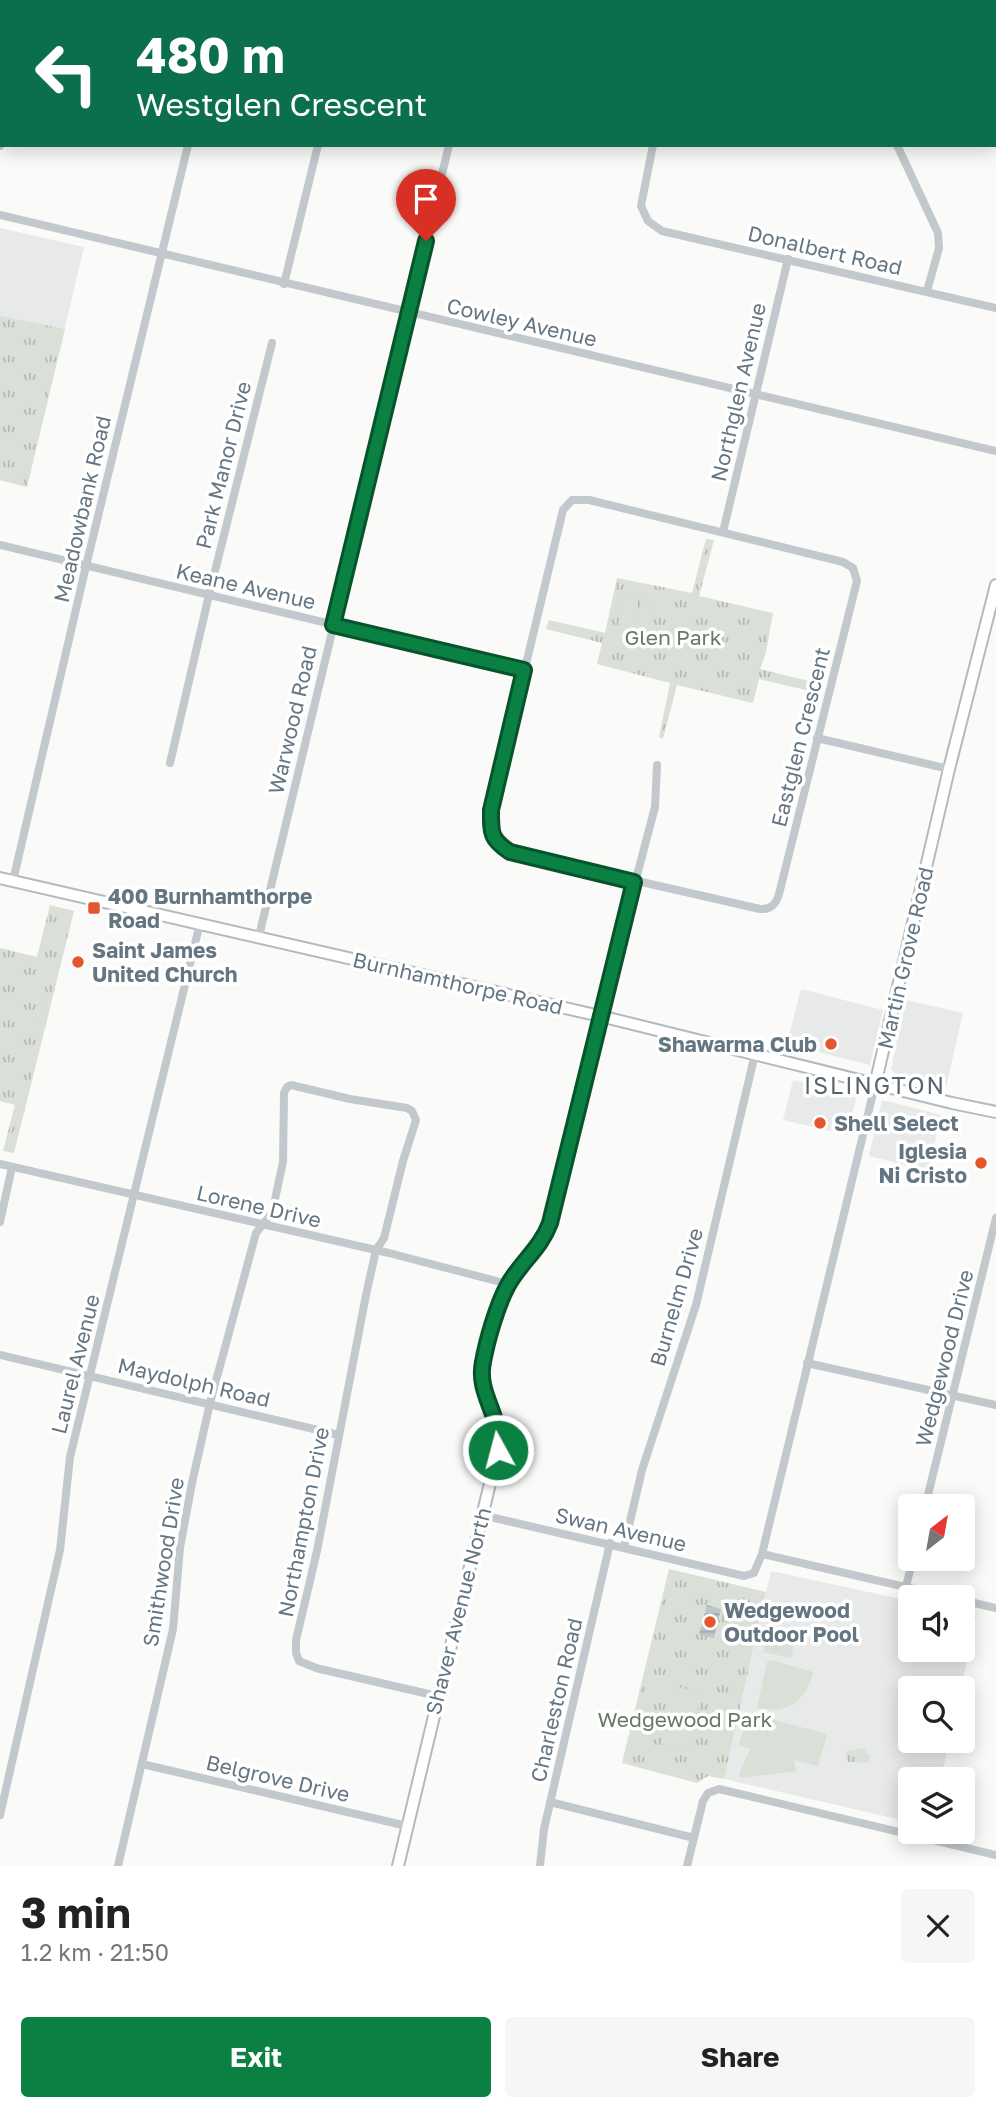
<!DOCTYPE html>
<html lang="en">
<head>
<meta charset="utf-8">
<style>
	:root { --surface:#fff; --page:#f6f6f6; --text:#222; --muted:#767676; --accent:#0b8043 }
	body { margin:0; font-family:"Golos Text",sans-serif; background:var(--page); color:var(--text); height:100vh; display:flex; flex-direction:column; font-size:26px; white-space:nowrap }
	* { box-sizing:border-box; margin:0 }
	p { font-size:23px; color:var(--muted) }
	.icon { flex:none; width:38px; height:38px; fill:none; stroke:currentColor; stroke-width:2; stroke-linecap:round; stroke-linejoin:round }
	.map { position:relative; height:1866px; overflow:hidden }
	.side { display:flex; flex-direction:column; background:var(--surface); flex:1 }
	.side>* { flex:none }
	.banner { position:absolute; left:0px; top:0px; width:998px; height:147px; box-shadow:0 4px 18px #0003; background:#0b6e4f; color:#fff; overflow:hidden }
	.needle { width:46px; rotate:31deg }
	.buttons { position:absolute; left:898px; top:1494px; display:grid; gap:14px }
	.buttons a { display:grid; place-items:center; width:77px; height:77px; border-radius:7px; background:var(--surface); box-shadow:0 4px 18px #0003; font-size:35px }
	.pin { position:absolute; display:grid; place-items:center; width:60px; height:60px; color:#fff; margin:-72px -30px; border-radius:50% 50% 50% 0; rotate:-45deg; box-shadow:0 0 7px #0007 }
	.pin .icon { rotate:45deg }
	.me { position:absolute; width:77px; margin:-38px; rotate:353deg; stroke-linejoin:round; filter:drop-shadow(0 0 5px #0008) }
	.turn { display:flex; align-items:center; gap:24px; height:147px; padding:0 21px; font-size:32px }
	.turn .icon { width:91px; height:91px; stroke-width:2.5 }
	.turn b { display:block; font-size:49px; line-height:60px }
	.round { display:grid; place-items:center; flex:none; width:74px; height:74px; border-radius:7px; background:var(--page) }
	.overview { display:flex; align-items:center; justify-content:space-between; height:119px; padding:0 21px }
	h1 { font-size:42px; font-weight:700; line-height:52px }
	.cta { display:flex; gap:14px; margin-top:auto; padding:14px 21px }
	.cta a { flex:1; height:80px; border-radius:7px; background:var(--accent); color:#fff; font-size:28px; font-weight:700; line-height:80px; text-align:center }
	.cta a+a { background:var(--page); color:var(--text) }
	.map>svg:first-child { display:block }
	.built { fill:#e8e9e9 }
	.park { fill:url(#park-tufts) }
	.garden { fill:#dadfd7 }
	.water { fill:url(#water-rules) }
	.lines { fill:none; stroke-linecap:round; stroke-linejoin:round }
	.secondary-casing { stroke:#b3babf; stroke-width:14 }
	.street { stroke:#c3c8cc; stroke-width:8 }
	.secondary { stroke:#fff; stroke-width:10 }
	.route-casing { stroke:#07532c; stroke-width:18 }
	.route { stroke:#0b8043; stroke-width:12 }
	.poi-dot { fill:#e4572e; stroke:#fff; stroke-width:2.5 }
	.labels { text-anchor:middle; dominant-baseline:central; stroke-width:7; stroke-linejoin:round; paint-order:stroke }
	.street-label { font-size:21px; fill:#657683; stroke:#fff }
	.park-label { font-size:21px; fill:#687a64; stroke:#fff }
	.poi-label { font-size:21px; font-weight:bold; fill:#657683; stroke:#fff; text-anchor:start }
	.neighbourhood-label { font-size:23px; letter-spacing:2px; fill:#57646e; stroke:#fff }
</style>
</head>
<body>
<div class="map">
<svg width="996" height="1866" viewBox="0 0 996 1866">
	<defs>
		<pattern id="park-tufts" width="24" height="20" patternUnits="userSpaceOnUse" patternTransform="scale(1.75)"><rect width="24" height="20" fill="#dadfd7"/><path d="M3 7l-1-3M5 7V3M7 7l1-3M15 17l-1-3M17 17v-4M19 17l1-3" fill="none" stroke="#b4b9b4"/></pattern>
		<pattern id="water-rules" width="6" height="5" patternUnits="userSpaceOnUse" patternTransform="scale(1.75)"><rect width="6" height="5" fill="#bbc7cb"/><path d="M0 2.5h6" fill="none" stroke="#9ca6aa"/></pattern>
	</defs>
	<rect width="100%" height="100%" fill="#fafaf8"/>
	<g class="built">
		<polygon points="0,228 84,247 27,487 0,480"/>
		<polygon points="801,989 883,1010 870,1065 787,1044"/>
		<polygon points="906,1000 963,1013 946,1087 897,1076 891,1069"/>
		<polygon points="793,1080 857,1095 847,1135 783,1120"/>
		<polygon points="882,1100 941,1115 928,1171 869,1156"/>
		<polygon points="771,1571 910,1601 910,1650 962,1650 963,1613 976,1616 961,1689 910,1689 910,1741 949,1741 941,1780 910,1780 910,1822 724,1779"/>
	</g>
	<g class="park">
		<polygon points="0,316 65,329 27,487 0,480"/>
		<polygon points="706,539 714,540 699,596 773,613 766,652 760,669 821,684 819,693 759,679 753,703 677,685 663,739 659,737 670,683 597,664 602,643 546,629 549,620 605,633 617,578 692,593"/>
		<polygon points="50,905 74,911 14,1153 3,1151 15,1105 0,1101 0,948 37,957"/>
		<polygon points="669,1569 766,1592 724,1779 708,1776 697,1783 622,1763"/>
		<polygon points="863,1748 871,1757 867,1763 848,1762 846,1756 847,1751"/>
	</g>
	<g class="garden">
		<polygon points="625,595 639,598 632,627 618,624"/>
		<polygon points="642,599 655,602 648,631 635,628"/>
		<polygon points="45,995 52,996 46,1024 39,1022"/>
		<polygon points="767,1636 794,1643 791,1658 763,1652"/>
		<path d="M 771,1660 L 813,1672 C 807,1701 786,1715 757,1708 L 767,1662 Z"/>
		<polygon points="675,1686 702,1693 688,1751 661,1744"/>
		<polygon points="748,1713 827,1734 818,1766 794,1760 796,1771 741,1778 739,1774 750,1749 739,1745"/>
	</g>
	<polygon class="water" points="707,1605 721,1609 714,1638 699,1635"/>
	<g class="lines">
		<g class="secondary-casing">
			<g id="secondary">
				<polyline points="994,0 995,2"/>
				<polyline points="0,878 600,1016 952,1103 996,1112"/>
				<polyline points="875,1085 949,769 996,585"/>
				<path d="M 398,1866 L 498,1450 C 503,1417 476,1394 483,1362 C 486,1342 498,1303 508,1285 C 520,1263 541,1248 550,1223 L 600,1016"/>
			</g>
		</g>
		<g class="street">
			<polyline points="583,0 590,2"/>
			<polyline points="838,0 839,2"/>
			<polyline points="32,2 33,0"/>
			<polyline points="223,2 223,0"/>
			<polyline points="353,2 353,0"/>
			<polyline points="484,2 484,0"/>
			<polyline points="685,2 685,0"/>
			<polyline points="653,145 641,206 648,221 662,231 996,308"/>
			<polyline points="897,145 938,233 939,248 927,291"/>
			<polyline points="0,146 2,138"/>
			<polyline points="0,215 996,451"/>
			<polyline points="284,284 318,145"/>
			<path d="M 572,500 L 589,500 L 843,562 L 853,568 L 857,581 L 779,894 C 776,904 771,910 760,909 L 510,852 C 490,839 491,833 491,810 L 563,510 Z"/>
			<polyline points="723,532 788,259"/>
			<polyline points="0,545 524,670"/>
			<polyline points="817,738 949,769"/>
			<polyline points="170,763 209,595 272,343"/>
			<polyline points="13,881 86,566 188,145"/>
			<polyline points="259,936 449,145"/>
			<polyline points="600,1016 655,807 657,765"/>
			<polyline points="0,1164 389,1253 508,1284"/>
			<polyline points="0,1222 12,1167"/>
			<polyline points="0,1355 339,1435"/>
			<polyline points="807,1363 996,1405"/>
			<polyline points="925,1507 996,1218"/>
			<polyline points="482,1515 744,1576 754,1573 762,1554 875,1085"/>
			<polyline points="624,1547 642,1470 696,1305 755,1054"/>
			<polyline points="762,1554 953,1598"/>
			<polyline points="906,1586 913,1559"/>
			<polyline points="962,1600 996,1608"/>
			<polyline points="142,1764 407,1826"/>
			<polyline points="550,1802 694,1838"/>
			<polyline points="0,1815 60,1550 70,1457 200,923"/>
			<polyline points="118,1866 173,1629 180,1548 192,1483 210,1403 256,1233 272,1213 283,1162 284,1093 287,1087 291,1085 350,1099 407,1108 412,1111 416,1120 403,1161 384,1238 376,1250 366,1295 317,1551 296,1640 296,1653 299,1661 316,1668 437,1696"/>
			<polyline points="540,1866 544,1829 610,1543"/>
			<polyline points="687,1866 703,1801 708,1793 719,1789 996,1855"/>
		</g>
		<use href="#secondary" class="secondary"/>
	</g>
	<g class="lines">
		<g class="route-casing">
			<path id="route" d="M 426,241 L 333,625 L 524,670 L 491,810 C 491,833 490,839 510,852 L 634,882 L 550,1223 C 541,1248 520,1263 508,1285 C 497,1305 487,1340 483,1362 C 476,1394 503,1417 498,1450"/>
		</g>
		<use href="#route" class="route"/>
	</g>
	<g class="poi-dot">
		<rect x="87" y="901" width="14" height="14" rx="3.5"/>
		<circle cx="78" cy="962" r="7"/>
		<circle cx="831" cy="1044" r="7"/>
		<circle cx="820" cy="1123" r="7"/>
		<circle cx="981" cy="1163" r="7"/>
		<circle cx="710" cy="1622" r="7"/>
	</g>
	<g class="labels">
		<g class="street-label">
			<text transform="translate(825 250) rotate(13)">Donalbert Road</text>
			<text transform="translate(522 322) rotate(13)">Cowley Avenue</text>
			<text transform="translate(738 392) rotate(-77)">Northglen Avenue</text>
			<text transform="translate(223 465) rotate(-76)">Park Manor Drive</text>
			<text transform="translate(82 509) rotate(-77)">Meadowbank Road</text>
			<text transform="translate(246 586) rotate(13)">Keane Avenue</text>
			<text transform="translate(292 720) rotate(-77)">Warwood Road</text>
			<text transform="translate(800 737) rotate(-76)">Eastglen Crescent</text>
			<text transform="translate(905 958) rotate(-77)">Martin Grove Road</text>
			<text transform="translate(458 983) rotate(13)">Burnhamthorpe Road</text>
			<text transform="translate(259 1206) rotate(13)">Lorene Drive</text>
			<text transform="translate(676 1297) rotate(-74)">Burnelm Drive</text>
			<text transform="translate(944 1358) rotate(-76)">Wedgewood Drive</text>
			<text transform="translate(75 1364) rotate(-76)">Laurel Avenue</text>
			<text transform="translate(194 1382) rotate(13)">Maydolph Road</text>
			<text transform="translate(303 1522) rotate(-79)">Northampton Drive</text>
			<text transform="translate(621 1529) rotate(13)">Swan Avenue</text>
			<text transform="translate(163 1562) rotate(-81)">Smithwood Drive</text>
			<text transform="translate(458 1611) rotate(-76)">Shaver Avenue North</text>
			<text transform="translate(556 1700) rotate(-77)">Charleston Road</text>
			<text transform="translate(278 1778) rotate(13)">Belgrove Drive</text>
		</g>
		<g class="park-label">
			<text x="673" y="637">Glen Park</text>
			<text x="685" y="1719">Wedgewood Park</text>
		</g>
		<g class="poi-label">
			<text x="108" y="896">400 Burnhamthorpe<tspan x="108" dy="24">Road</tspan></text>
			<text x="92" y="950">Saint James<tspan x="92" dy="24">United Church</tspan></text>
			<text x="817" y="1044" text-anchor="end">Shawarma Club</text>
			<text x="834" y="1123">Shell Select</text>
			<text x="967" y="1151" text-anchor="end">Iglesia<tspan x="967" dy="24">Ni Cristo</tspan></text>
			<text x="724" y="1610">Wedgewood<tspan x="724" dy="24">Outdoor Pool</tspan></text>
		</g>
		<g class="neighbourhood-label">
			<text x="875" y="1085">ISLINGTON</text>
		</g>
	</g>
</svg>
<div class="buttons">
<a><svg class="needle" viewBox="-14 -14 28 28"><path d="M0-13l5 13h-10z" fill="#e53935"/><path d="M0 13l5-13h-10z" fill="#767676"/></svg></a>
<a><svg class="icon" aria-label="sound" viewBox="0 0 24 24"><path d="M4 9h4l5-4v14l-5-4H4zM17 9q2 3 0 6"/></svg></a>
<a><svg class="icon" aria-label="search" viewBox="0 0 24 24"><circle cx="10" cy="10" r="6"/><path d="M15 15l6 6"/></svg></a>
<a><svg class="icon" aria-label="layers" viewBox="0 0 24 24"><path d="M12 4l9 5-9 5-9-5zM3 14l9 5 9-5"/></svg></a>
</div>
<div class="pin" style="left:426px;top:241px;background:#d93025"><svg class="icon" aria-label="arrive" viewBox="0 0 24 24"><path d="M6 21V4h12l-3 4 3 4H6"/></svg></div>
<svg class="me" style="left:498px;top:1450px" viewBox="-20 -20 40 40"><circle r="17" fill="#0b8043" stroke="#fff" stroke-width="3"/><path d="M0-11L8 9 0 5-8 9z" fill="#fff"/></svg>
<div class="banner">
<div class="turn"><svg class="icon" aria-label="left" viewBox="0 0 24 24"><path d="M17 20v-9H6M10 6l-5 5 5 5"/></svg><div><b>480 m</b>Westglen Crescent</div></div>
</div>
</div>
<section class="side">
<div class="overview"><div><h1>3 min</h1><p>1.2 km · 21:50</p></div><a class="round"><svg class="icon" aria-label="close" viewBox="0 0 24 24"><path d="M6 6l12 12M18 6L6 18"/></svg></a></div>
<div class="cta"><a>Exit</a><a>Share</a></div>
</section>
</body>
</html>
